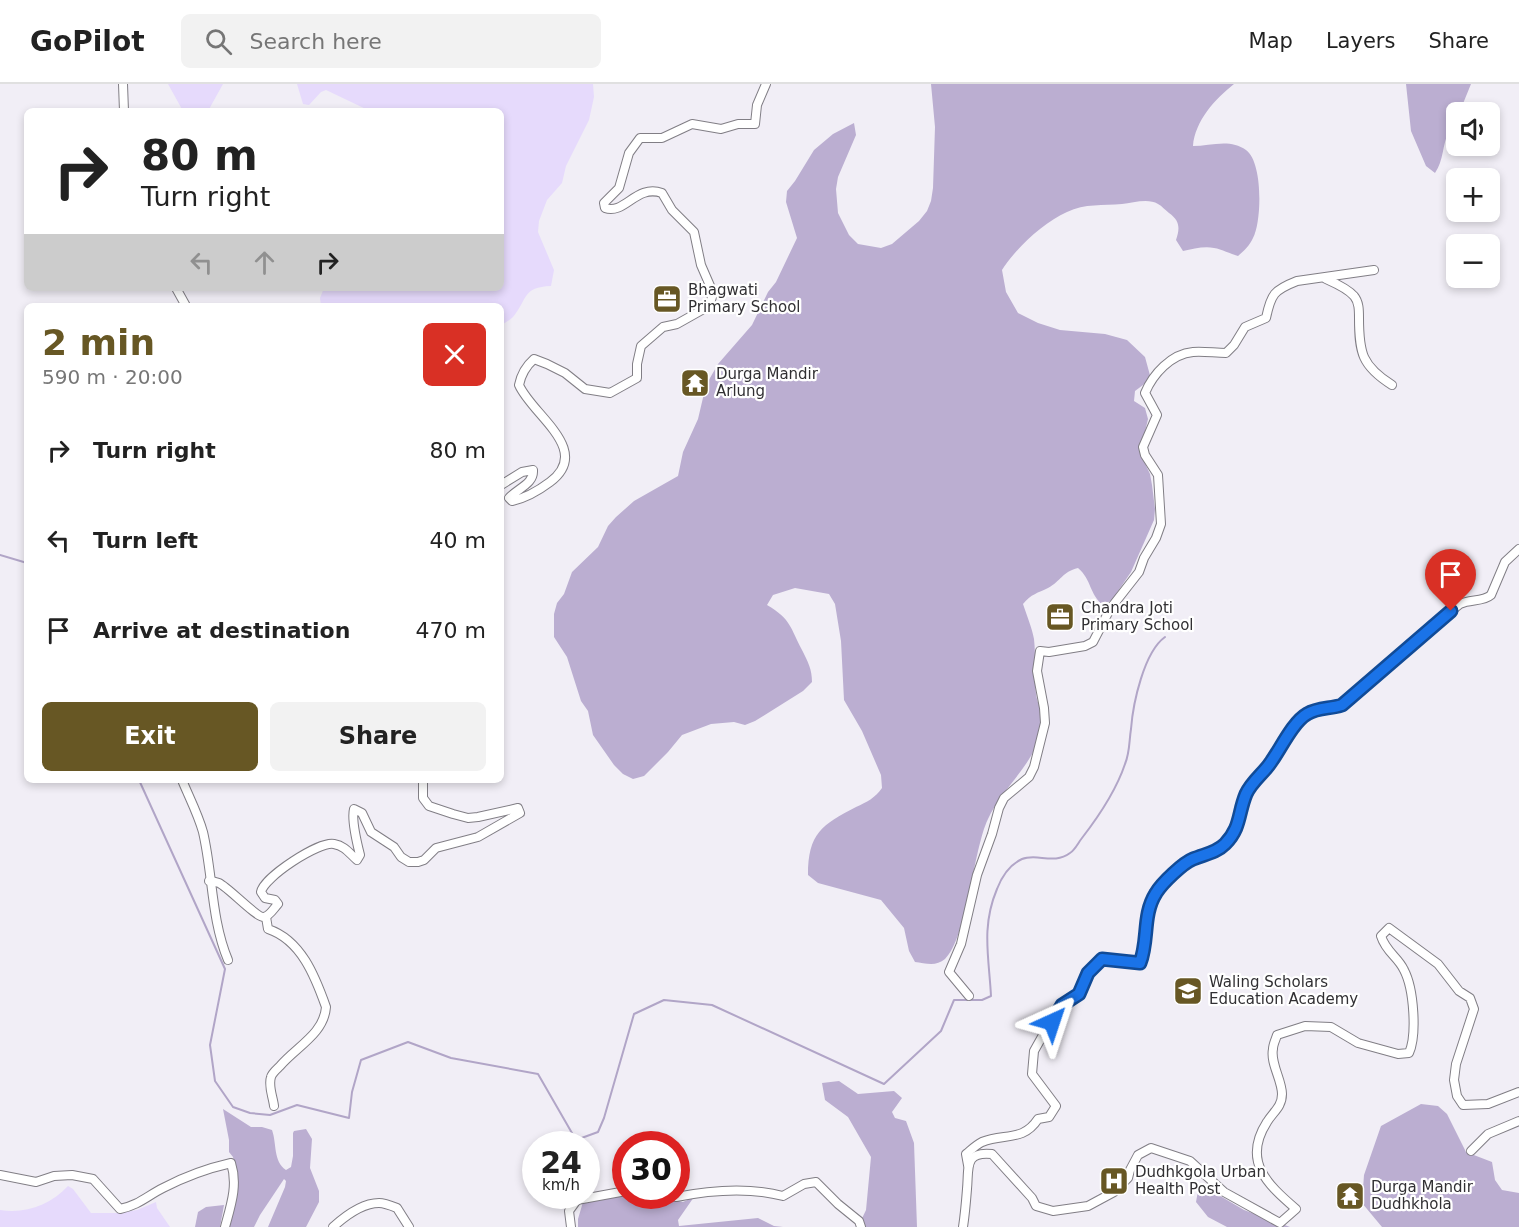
<!DOCTYPE html>
<html lang="en">
<head>
<meta charset="utf-8">
<style>
	:root { --surface:#fff; --page:#f2f2f2; --text:#222; --muted:#767676; --line:#e0e0e0; --accent:#675724 }
	body { margin:0; font-family:"DejaVu Sans",sans-serif; background:var(--page); color:var(--text); height:100vh; display:flex; flex-direction:column; font-size:22px; white-space:nowrap }
	* { box-sizing:border-box; margin:0 }
	p { font-size:20px; color:var(--muted) }
	.icon { flex:none; width:33px; height:33px; fill:none; stroke:currentColor; stroke-width:2; stroke-linecap:round; stroke-linejoin:round }
	.map { position:relative; flex:1; overflow:hidden }
	.side { position:absolute; left:24px; top:219px; width:480px; height:480px; display:flex; flex-direction:column; background:var(--surface); border-radius:9px; box-shadow:0 3px 9px #0003 }
	.side>* { flex:none }
	.top-card { position:absolute; left:24px; top:24px; width:480px; height:183px; border-radius:9px; box-shadow:0 3px 9px #0003; background:#fff; color:var(--text); overflow:hidden }
	.buttons { position:absolute; left:1446px; top:18px; display:grid; gap:12px }
	.buttons a { display:grid; place-items:center; width:54px; height:54px; border-radius:9px; background:var(--surface); box-shadow:0 3px 9px #0003; font-size:30px }
	.speed { position:absolute; left:522px; top:1047px; display:flex; gap:12px; font-size:30px; font-weight:700; text-align:center }
	.speed>* { display:grid; place-content:center; width:78px; height:78px; border-radius:50%; background:var(--surface); box-shadow:0 3px 9px #0003; line-height:1 }
	.speed small { font-size:15px; font-weight:400 }
	.speed .limit { border:9px solid #d22; background:#fff; color:#111 }
	.pin { position:absolute; display:grid; place-items:center; width:51px; height:51px; color:#fff; margin:-62px -26px; border-radius:50% 50% 50% 0; rotate:-45deg; box-shadow:0 0 6px #0007 }
	.pin .icon { rotate:45deg }
	.me { position:absolute; width:66px; margin:-33px; rotate:42deg; stroke-linejoin:round; filter:drop-shadow(0 0 4px #0008) }
	.turn { display:flex; align-items:center; gap:21px; height:126px; padding:0 18px; font-size:27px }
	.turn .icon { width:78px; height:78px; stroke-width:2.5 }
	.turn b { display:block; font-size:42px; line-height:51px }
	.lanes { display:flex; align-items:center; height:57px; padding:0 18px; background:#0003; justify-content:center; gap:30px; direction:ltr }
	.lanes .off { opacity:.35 }
	.round { display:grid; place-items:center; flex:none; width:63px; height:63px; border-radius:9px; background:var(--page) }
	.head { display:flex; align-items:center; justify-content:space-between; height:102px; padding:0 18px }
	h1 { font-size:36px; font-weight:800; line-height:45px; color:var(--accent) }
	.primary-button { display:flex; gap:12px; margin-top:auto; padding:12px 18px }
	.primary-button a { flex:1; height:69px; border-radius:9px; background:var(--accent); color:#fff; font-size:24px; font-weight:800; line-height:69px; text-align:center }
	.primary-button a+a { background:var(--page); color:var(--text) }
	ul { padding:0; list-style:none }
	li { display:flex; align-items:center; gap:18px; height:90px; padding:0 18px }
	li div { flex:1 }
	li b { display:block; font-size:22px }
	li em { font-style:normal }
	header { display:flex; align-items:center; gap:36px; box-sizing:border-box; height:84px; padding:0 30px; background:var(--surface); border-bottom:2px solid var(--line) }
	header strong { font-size:28px }
	nav { display:flex; gap:33px; margin-inline-start:auto; font-size:21px }
	.search { width:420px; height:54px; background:var(--page); display:flex; align-items:center; gap:15px; box-sizing:border-box; padding:0 21px; border-radius:9px; color:var(--muted); font-size:22px }
	.map>svg:first-child { display:block }
	.green { fill:#e6dafc }
	.forest { fill:#bbaed1 }
	.lines { fill:none; stroke-linecap:round; stroke-linejoin:round }
	.stream { stroke:#b1a5c7; stroke-width:2 }
	.minor-casing { stroke:#817e85; stroke-width:10 }
	.minor { stroke:#fff; stroke-width:8 }
	.route-casing { stroke:#114b97; stroke-width:15 }
	.route { stroke:#1a73e8; stroke-width:10 }
	.labels { text-anchor:middle; dominant-baseline:central; stroke-width:4.5; stroke-linejoin:round; paint-order:stroke }
	.poi-label { font-size:15px; fill:#313033; stroke:#fff; text-anchor:start }
</style>
</head>
<body>
<header>
<strong>GoPilot</strong>
<div class="search"><svg class="icon" aria-label="search" viewBox="0 0 24 24"><circle cx="10" cy="10" r="6"/><path d="M15 15l6 6"/></svg>Search here</div>
<nav><a>Map</a><a>Layers</a><a>Share</a></nav>
</header>
<div class="map">
<svg width="1519" height="1143" viewBox="0 0 1519 1143">
	<rect width="100%" height="100%" fill="#f1eef6"/>
	<g class="green">
		<polygon points="168,0 223,0 208,27 183,27"/>
		<path d="M 297,0 L 593,0 L 594,13 L 589,36 L 566,82 L 562,99 L 547,116 L 539,137 L 538,148 L 554,186 L 551,202 C 522,203 528,215 513,233 C 510,236 505,239 501,241 L 501,222 L 321,222 L 320,214 L 324,204 L 501,204 L 501,27 L 370,27 L 326,6 L 321,8 L 309,21 L 303,20 Z"/>
		<path d="M 68,1102 L 73,1105 L 91,1129 L 120,1129 L 137,1126 L 156,1118 L 157,1124 L 170,1143 L 0,1143 L 0,1126 C 26,1130 50,1121 68,1102 Z"/>
	</g>
	<g class="forest">
		<path d="M 931,0 L 1234,0 C 1215,15 1195,37 1193,62 C 1210,62 1230,54 1246,66 C 1263,78 1262,137 1253,154 C 1250,161 1244,167 1238,172 C 1230,170 1222,165 1214,164 C 1204,162 1193,165 1183,167 L 1176,156 C 1180,144 1180,137 1169,129 C 1165,126 1162,122 1158,120 C 1148,114 1133,119 1122,120 C 1103,122 1085,119 1067,128 C 1043,139 1016,164 1002,186 L 1006,208 L 1018,229 L 1038,239 L 1060,246 L 1105,250 L 1127,256 L 1145,273 L 1151,295 L 1135,307 L 1134,317 L 1145,324 L 1148,335 L 1140,369 L 1150,390 L 1152,401 L 1155,425 L 1154,436 L 1131,488 L 1112,516 L 1103,521 C 1089,510 1092,496 1078,484 C 1062,488 1061,497 1048,504 C 1038,509 1031,510 1023,520 C 1027,532 1032,544 1034,555 C 1036,573 1034,592 1036,610 C 1037,620 1043,626 1043,636 C 1040,677 1004,700 988,735 C 973,766 967,854 945,875 C 936,883 925,879 915,878 L 909,867 L 904,844 L 881,816 L 818,799 L 808,791 C 808,749 822,741 856,723 C 867,718 875,714 882,704 L 881,691 L 862,647 L 844,616 L 841,557 L 835,520 L 829,510 L 795,504 L 773,511 L 767,521 C 791,535 790,543 802,566 C 808,578 812,585 812,598 L 803,607 L 755,637 L 745,641 L 734,638 L 711,640 L 682,651 L 668,668 L 644,692 L 633,695 L 623,690 L 614,681 L 593,651 L 588,627 L 581,617 L 567,573 L 554,553 L 554,530 L 557,519 L 564,510 L 572,488 L 598,463 L 608,442 L 616,433 L 634,417 L 678,392 L 683,368 L 698,335 L 706,301 L 718,280 L 752,241 L 768,208 L 776,198 L 797,154 L 786,118 L 787,107 L 795,97 L 814,66 L 833,50 L 854,39 L 856,51 L 838,93 L 836,105 L 838,129 L 849,151 L 858,160 L 881,164 L 892,160 L 919,137 L 927,127 L 931,117 L 933,104 L 935,43 Z"/>
		<path d="M 1406,0 L 1471,0 L 1460,27 L 1456,28 C 1456,36 1452,40 1449,47 C 1442,61 1444,76 1435,89 L 1426,82 L 1411,47 Z"/>
		<polygon points="839,997 858,1010 894,1007 902,1014 892,1028 895,1034 906,1037 914,1059 917,1143 858,1143 866,1126 871,1073 848,1033 825,1016 822,999"/>
		<polygon points="1421,1020 1438,1022 1447,1030 1466,1068 1492,1078 1495,1096 1502,1106 1519,1109 1519,1143 1382,1143 1362,1119 1364,1091 1381,1042"/>
		<path d="M 223,1025 L 251,1043 L 262,1043 L 272,1046 C 277,1060 273,1077 286,1086 L 291,1083 L 293,1072 L 293,1049 L 294,1047 L 306,1045 L 312,1055 L 310,1084 L 319,1107 L 319,1118 L 306,1143 L 268,1143 L 285,1103 L 286,1097 L 284,1095 L 260,1131 L 254,1143 L 226,1143 L 235,1116 L 238,1093 L 233,1073 L 229,1068 L 229,1056 Z"/>
		<polygon points="1210,1106 1244,1126 1290,1143 1227,1143 1208,1133 1196,1118 1198,1107"/>
		<polygon points="625,1111 656,1112 683,1118 694,1113 678,1136 679,1142 758,1134 774,1142 783,1143 578,1143 578,1135 583,1118"/>
		<polygon points="224,1121 220,1143 195,1143 198,1128 206,1123"/>
	</g>
	<g class="lines">
		<g class="stream">
			<polyline points="0,471 27,479"/>
			<path d="M 139,696 L 225,885 L 210,961 L 215,997 L 233,1023 L 250,1029 L 270,1031 L 297,1021 L 349,1034 L 352,1008 L 361,976 L 408,958 L 451,974 L 538,990 L 576,1056 L 598,1048 L 604,1034 L 634,930 L 664,916 L 712,921 L 884,1000 L 941,947 L 954,916 L 982,916 L 991,912 C 989,873 981,843 997,805 C 1002,792 1009,781 1022,775 C 1037,769 1054,781 1070,769 C 1075,766 1078,759 1082,754 C 1099,732 1116,707 1125,680 C 1130,668 1129,657 1131,645 C 1133,619 1144,568 1165,553"/>
		</g>
		<g class="minor-casing">
			<g id="minor">
				<polyline points="123,0 124,27"/>
				<path d="M 1326,195 C 1335,199 1347,204 1354,212 C 1359,218 1359,226 1359,234 C 1359,269 1362,282 1392,301"/>
				<polyline points="176,204 186,222"/>
				<path d="M 501,401 L 522,388 L 533,386 C 534,400 518,404 509,414 L 512,417 C 526,414 538,407 550,398 C 593,366 532,331 519,301 C 521,291 526,282 534,275 L 547,280 L 565,289 L 585,305 L 610,309 L 637,294 L 637,280 L 641,262 L 663,243 L 677,240 L 709,222 L 712,213 L 711,204 L 701,181 L 694,148 L 672,126 L 662,109 C 636,100 625,131 605,124 L 604,119 L 619,104 L 629,69 L 640,54 L 662,54 L 692,40 L 721,45 L 738,40 L 755,40 L 757,21 L 766,0"/>
				<path d="M 182,696 C 189,713 198,730 203,748 C 213,791 211,835 228,876"/>
				<path d="M 209,797 C 212,797 216,798 219,799 C 229,804 257,834 264,833 C 270,832 274,824 278,820 L 275,816 L 265,814 L 261,808 C 264,793 319,757 334,760 C 345,762 349,769 357,776 L 360,771 C 357,759 351,736 354,725 L 362,729 L 371,748 L 394,763 L 401,773 L 409,778 L 418,778 L 424,776 L 436,764 L 478,753 L 520,729 L 518,724 L 478,733 L 468,734 L 453,730 L 429,722 L 423,714 L 423,696"/>
				<path d="M 266,833 L 268,845 C 301,856 315,892 326,923 C 324,950 296,963 280,982 C 277,985 272,989 271,993 C 268,1002 273,1013 274,1022"/>
				<path d="M 969,912 L 949,888 L 961,860 L 977,791 L 992,750 L 999,724 L 1004,714 L 1029,693 L 1034,683 L 1045,639 L 1044,624 L 1037,587 L 1040,567 L 1049,568 L 1085,562 L 1093,558 L 1110,525 L 1139,488 L 1144,474 L 1156,454 L 1161,440 L 1158,391 L 1145,371 L 1143,363 L 1157,331 L 1145,309 C 1153,290 1171,270 1193,268 C 1203,267 1215,269 1226,269 L 1234,261 L 1245,243 L 1266,234 C 1271,210 1274,206 1297,197 L 1374,186"/>
				<polyline points="1471,1067 1488,1050 1519,1037"/>
				<path d="M 968,1081 L 966,1070 C 971,1066 976,1061 982,1058 C 1004,1049 1023,1058 1038,1035 L 1049,1033 L 1056,1022 L 1032,990 L 1034,967 L 1043,951 L 1062,921 L 1079,910 L 1088,889 L 1102,875 L 1140,879 L 1144,869 L 1145,836 L 1156,807 L 1187,778 L 1219,766 L 1231,753 L 1237,745 L 1242,722 L 1251,701 L 1271,678 L 1301,634 L 1313,627 L 1334,624 L 1342,621 L 1370,598 L 1411,560 L 1460,520 C 1470,515 1483,518 1491,511 L 1505,478 L 1519,465"/>
				<path d="M 0,1091 L 36,1098 L 54,1092 L 72,1091 L 93,1095 L 120,1125 C 139,1121 147,1112 163,1104 C 184,1093 209,1084 231,1079 C 238,1101 231,1121 225,1143"/>
				<path d="M 673,1112 L 676,1113 C 711,1106 749,1103 783,1112 L 804,1100 L 816,1098 L 838,1120 L 859,1137 L 861,1143"/>
				<path d="M 333,1143 C 344,1133 362,1119 379,1119 C 384,1119 392,1122 397,1124 L 409,1143"/>
				<polyline points="571,1143 569,1127 577,1116 626,1107"/>
				<path d="M 963,1143 C 965,1130 966,1118 967,1105 C 969,1084 964,1067 992,1070 L 1032,1114 L 1036,1122 L 1053,1127 L 1088,1122 L 1114,1108 L 1128,1094 L 1130,1086 L 1138,1071 L 1151,1064 L 1190,1077 L 1224,1108 L 1280,1139 L 1296,1125 C 1267,1100 1242,1077 1267,1038 C 1273,1028 1282,1023 1282,1010 C 1282,996 1270,979 1273,965 C 1273,960 1276,955 1277,951 L 1305,942 L 1331,943 L 1358,959 L 1398,970 L 1409,969 C 1417,951 1414,905 1404,886 C 1398,873 1386,868 1381,852 L 1389,844 L 1438,880 L 1459,907 L 1470,914 L 1474,925 L 1456,980 L 1454,996 L 1457,1012 L 1463,1021 L 1488,1020 L 1519,1008"/>
			</g>
		</g>
		<use href="#minor" class="minor"/>
	</g>
	<g class="lines">
		<g class="route-casing">
			<path id="route" d="M 1052,938 L 1062,921 L 1079,910 L 1088,889 L 1102,875 L 1140,879 C 1149,856 1142,831 1156,809 C 1162,799 1183,779 1193,775 C 1205,770 1216,769 1225,760 C 1241,744 1238,729 1246,710 C 1252,697 1264,689 1271,678 C 1281,664 1293,638 1307,630 C 1318,623 1330,625 1342,621 L 1451,527"/>
		</g>
		<use href="#route" class="route"/>
	</g>
	<defs>
		<g id="office-square" transform="scale(1.5)"><rect x="-9" y="-9" width="18" height="18" rx="4" fill="#675724" stroke="#fff"/><path d="M-6-3h4V-5.5h4V-3h4V5H-6ZM-1-4.5V-3h2v-1.5ZM-6 0V1H6V0Z" fill="#fff"/></g>
		<g id="temple-square" transform="scale(1.5)"><rect x="-9" y="-9" width="18" height="18" rx="4" fill="#675724" stroke="#fff"/><path d="M0-6L5-2H3V0L6.5 2.5H4V6H1.5V3h-3V6H-4V2.5H-6.5L-3 0V-2H-5Z" fill="#fff"/></g>
		<g id="school-square" transform="scale(1.5)"><rect x="-9" y="-9" width="18" height="18" rx="4" fill="#675724" stroke="#fff"/><path d="M0-5L7-2L0 1L-7-2ZM-4 1L0 2.5L4 1V4Q0 6-4 4Z" fill="#fff"/></g>
		<g id="hospital-square" transform="scale(1.5)"><rect x="-9" y="-9" width="18" height="18" rx="4" fill="#675724" stroke="#fff"/><path d="M-5-5h3v3.5h4V-5h3V5h-3V1.5h-4V5h-3Z" fill="#fff"/></g>
	</defs>
	<g fill-rule="evenodd">
		<use href="#office-square" x="667" y="215"/>
		<use href="#temple-square" x="695" y="299"/>
		<use href="#office-square" x="1060" y="533"/>
		<use href="#school-square" x="1188" y="907"/>
		<use href="#hospital-square" x="1114" y="1097"/>
		<use href="#temple-square" x="1350" y="1112"/>
	</g>
	<g class="labels">
		<g class="poi-label">
			<text x="688" y="206">Bhagwati<tspan x="688" dy="17">Primary School</tspan></text>
			<text x="716" y="290">Durga Mandir<tspan x="716" dy="17">Arlung</tspan></text>
			<text x="1081" y="524">Chandra Joti<tspan x="1081" dy="17">Primary School</tspan></text>
			<text x="1209" y="898">Waling Scholars<tspan x="1209" dy="17">Education Academy</tspan></text>
			<text x="1135" y="1088">Dudhkgola Urban<tspan x="1135" dy="17">Health Post</tspan></text>
			<text x="1371" y="1103">Durga Mandir<tspan x="1371" dy="17">Dudhkhola</tspan></text>
		</g>
	</g>
</svg>
<div class="buttons">
<a><svg class="icon" aria-label="sound" viewBox="0 0 24 24"><path d="M4 9h4l5-4v14l-5-4H4zM17 9q2 3 0 6"/></svg></a>
<a>+</a>
<a>−</a>
</div>
<div class="speed"><div>24<small>km/h</small></div><div class="limit">30</div></div>
<div class="pin" style="left:1451px;top:527px;background:#d93025"><svg class="icon" aria-label="arrive" viewBox="0 0 24 24"><path d="M6 21V4h12l-3 4 3 4H6"/></svg></div>
<svg class="me" style="left:1052px;top:938px" viewBox="-20 -20 40 40"><path d="M0-17L14 15 0 8-14 15z" fill="#1a73e8" stroke="#fff" stroke-width="4"/></svg>
<div class="top-card">
<div class="turn"><svg class="icon" aria-label="right" viewBox="0 0 24 24"><path d="M7 20v-9h11M14 6l5 5-5 5"/></svg><div><b>80 m</b>Turn right</div></div>
<div class="lanes"><svg class="icon off" aria-label="left" viewBox="0 0 24 24"><path d="M17 20v-9H6M10 6l-5 5 5 5"/></svg><svg class="icon off" aria-label="ahead" viewBox="0 0 24 24"><path d="M12 20V5M6 11l6-6 6 6"/></svg><svg class="icon" aria-label="right" viewBox="0 0 24 24"><path d="M7 20v-9h11M14 6l5 5-5 5"/></svg></div>
</div>
<section class="side">
<div class="head"><div><h1>2 min</h1><p>590 m · 20:00</p></div><a class="round" style="background:#d93025;color:#fff"><svg class="icon" aria-label="close" viewBox="0 0 24 24"><path d="M6 6l12 12M18 6L6 18"/></svg></a></div>
<ul>
<li><svg class="icon" aria-label="right" viewBox="0 0 24 24"><path d="M7 20v-9h11M14 6l5 5-5 5"/></svg><div><b>Turn right</b></div><em>80 m</em></li>
<li><svg class="icon" aria-label="left" viewBox="0 0 24 24"><path d="M17 20v-9H6M10 6l-5 5 5 5"/></svg><div><b>Turn left</b></div><em>40 m</em></li>
<li><svg class="icon" aria-label="arrive" viewBox="0 0 24 24"><path d="M6 21V4h12l-3 4 3 4H6"/></svg><div><b>Arrive at destination</b></div><em>470 m</em></li>
</ul>
<div class="primary-button"><a>Exit</a><a>Share</a></div>
</section>
</div>
</body>
</html>
